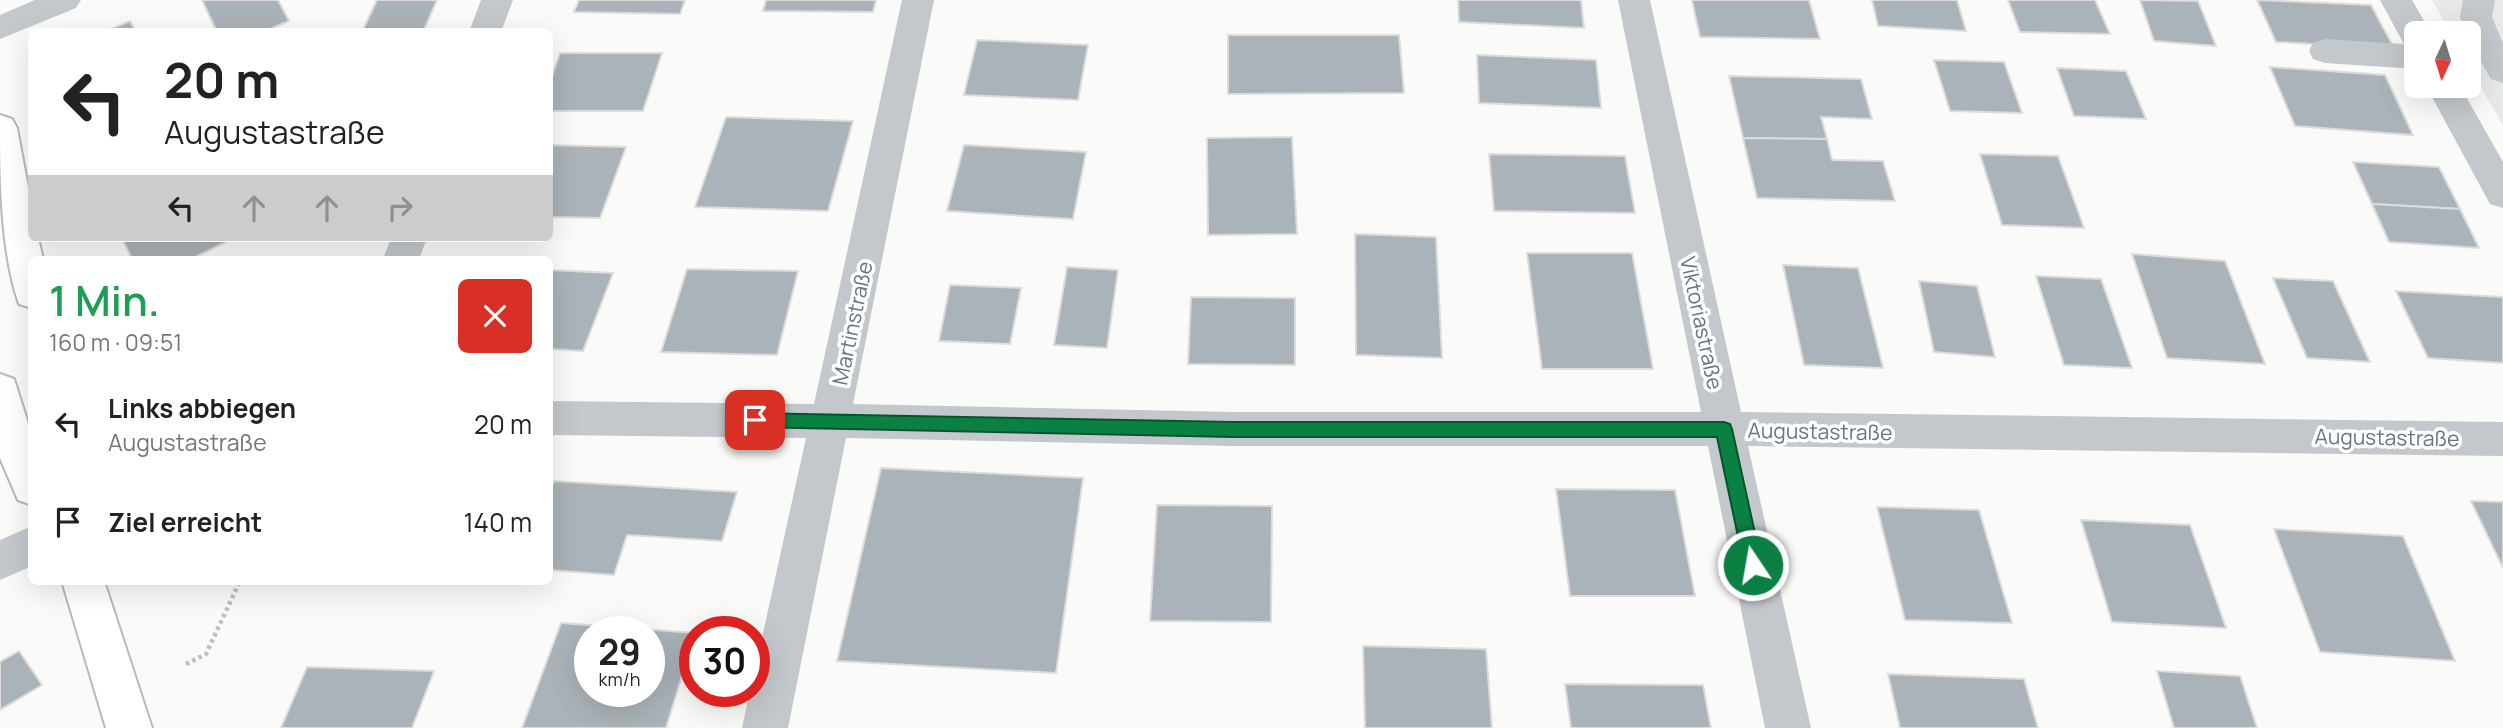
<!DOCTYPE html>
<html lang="de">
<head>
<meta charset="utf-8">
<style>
	:root { --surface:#fff; --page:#f2f2f2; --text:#222; --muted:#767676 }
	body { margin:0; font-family:Manrope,sans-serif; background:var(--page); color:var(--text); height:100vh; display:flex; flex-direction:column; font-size:26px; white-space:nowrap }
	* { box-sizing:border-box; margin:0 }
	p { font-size:23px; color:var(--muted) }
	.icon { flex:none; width:38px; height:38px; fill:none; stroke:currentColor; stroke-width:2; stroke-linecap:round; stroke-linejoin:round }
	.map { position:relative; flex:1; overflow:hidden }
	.sheet { position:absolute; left:28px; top:256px; width:525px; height:329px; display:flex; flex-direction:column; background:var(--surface); border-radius:10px; box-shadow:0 7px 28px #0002 }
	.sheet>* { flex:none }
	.guide { position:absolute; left:28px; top:28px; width:525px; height:214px; border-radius:10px; box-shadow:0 7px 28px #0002; background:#fff; color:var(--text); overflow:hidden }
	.needle { width:46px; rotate:184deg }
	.fabs { position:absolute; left:2404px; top:21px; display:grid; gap:14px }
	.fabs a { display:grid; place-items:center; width:77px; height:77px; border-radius:10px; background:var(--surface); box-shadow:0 7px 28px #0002; font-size:35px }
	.speed { position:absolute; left:574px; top:616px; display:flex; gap:14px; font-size:35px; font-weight:700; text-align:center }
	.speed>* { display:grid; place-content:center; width:91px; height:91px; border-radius:50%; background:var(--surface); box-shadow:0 7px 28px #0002; line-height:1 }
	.speed small { font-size:18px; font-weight:400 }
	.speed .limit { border:10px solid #d22; background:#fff; color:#111 }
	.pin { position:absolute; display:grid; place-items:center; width:60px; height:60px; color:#fff; margin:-30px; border-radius:14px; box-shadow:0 4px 10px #0006 }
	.me { position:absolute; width:77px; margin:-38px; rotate:348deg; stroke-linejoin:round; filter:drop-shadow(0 0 5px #0008) }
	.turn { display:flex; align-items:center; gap:24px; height:147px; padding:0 21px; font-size:32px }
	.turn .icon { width:91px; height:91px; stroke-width:2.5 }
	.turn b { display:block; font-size:49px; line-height:60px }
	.lanes { display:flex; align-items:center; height:66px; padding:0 21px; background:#0003; justify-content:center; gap:35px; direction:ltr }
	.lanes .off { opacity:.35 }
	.round { display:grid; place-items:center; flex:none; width:74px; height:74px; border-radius:10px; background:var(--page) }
	.overview { display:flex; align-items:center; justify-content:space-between; height:119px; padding:0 21px }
	h1 { font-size:42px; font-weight:600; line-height:52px; color:#1e9e55 }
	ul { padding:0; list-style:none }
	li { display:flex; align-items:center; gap:21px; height:98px; padding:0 21px }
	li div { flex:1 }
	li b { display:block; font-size:26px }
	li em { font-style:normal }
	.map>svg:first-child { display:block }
	.built { fill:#e8e9e9 }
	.building { fill:#aab3b9; stroke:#dcdcda; stroke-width:2; fill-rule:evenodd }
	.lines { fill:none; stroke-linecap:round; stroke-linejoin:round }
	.major-casing { stroke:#b5babe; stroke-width:4 }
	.path { stroke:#bbbfc2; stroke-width:4.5; stroke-dasharray:3.5 3.5; stroke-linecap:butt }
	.minor { fill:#c3c8cc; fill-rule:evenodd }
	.major { fill:#fff; fill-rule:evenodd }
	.route { fill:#0b8043; stroke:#07532c; stroke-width:2 }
	.labels { text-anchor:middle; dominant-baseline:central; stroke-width:7; stroke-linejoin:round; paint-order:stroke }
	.street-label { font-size:21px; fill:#657683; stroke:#fff }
</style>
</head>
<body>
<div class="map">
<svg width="2503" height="728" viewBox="0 0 2503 728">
	<rect width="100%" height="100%" fill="#fafaf8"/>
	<polygon class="built" points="2432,0 2503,0 2503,126 2469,66 2469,33 2451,33"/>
	<g class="building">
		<polygon points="202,0 278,0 289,21 263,32 217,32"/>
		<polygon points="377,0 437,0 423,32 362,32"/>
		<polygon points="579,0 685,0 680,14 574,12"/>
		<polygon points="766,0 876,0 873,12 763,11"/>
		<polygon points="1458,0 1581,0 1584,28 1459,22"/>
		<polygon points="1692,0 1809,0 1820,39 1700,37"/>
		<polygon points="1872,0 1957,0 1966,31 1878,26"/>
		<polygon points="2008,0 2095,0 2110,34 2020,32"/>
		<polygon points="2140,0 2198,1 2216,46 2154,41"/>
		<polygon points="2257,0 2371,5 2394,48 2276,42"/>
		<polygon points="130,21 136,32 104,32"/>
		<polygon points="1228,35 1399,35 1404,93 1228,94"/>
		<polygon points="977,40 1088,45 1078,100 964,95"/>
		<polygon points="560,53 662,53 643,111 550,111 550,82"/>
		<polygon points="1477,55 1596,60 1601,108 1479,103"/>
		<polygon points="1934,60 2004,62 2022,113 1950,111"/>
		<polygon points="2270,67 2385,75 2413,135 2295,126"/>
		<polygon points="2057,68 2126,71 2146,119 2074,116"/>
		<polygon points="1729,76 1861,79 1872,119 1821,117 1827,139 1743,138"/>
		<polygon points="726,117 853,121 828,211 695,207"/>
		<polygon points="1292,137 1297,234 1208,235 1207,138"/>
		<polygon points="1743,138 1827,139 1832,160 1883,161 1895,201 1757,198"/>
		<polygon points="550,145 626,147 600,218 550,217"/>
		<polygon points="964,145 1086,152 1073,219 947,211"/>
		<polygon points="1489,154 1625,156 1635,213 1494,211"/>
		<polygon points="1980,154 2058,156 2084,228 2002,225"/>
		<polygon points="2353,162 2439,167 2460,209 2372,204"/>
		<polygon points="2372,204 2460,209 2479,248 2389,242"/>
		<polygon points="1355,234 1436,237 1442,358 1356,355"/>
		<polygon points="122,238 234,238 191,259 132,259"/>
		<polygon points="1527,253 1632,253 1653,369 1542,369"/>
		<polygon points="2132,254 2225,261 2265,364 2167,358"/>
		<polygon points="1783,265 1858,268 1883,368 1804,365"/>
		<polygon points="1067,267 1118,270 1107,348 1054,345"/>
		<polygon points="687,269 798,271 777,355 661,352"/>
		<polygon points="550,270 613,273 583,351 550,349"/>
		<polygon points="2036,276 2101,279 2132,368 2064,365"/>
		<polygon points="2273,278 2333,281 2370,362 2307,358"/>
		<polygon points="1919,281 1977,286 1995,357 1934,352"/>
		<polygon points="950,285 1021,288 1010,344 939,341"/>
		<polygon points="2396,291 2503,297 2503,363 2428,358"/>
		<polygon points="1191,297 1295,298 1295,365 1188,364"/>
		<polygon points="881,468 1083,478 1056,673 837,661"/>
		<polygon points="554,481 737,492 722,541 627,535 614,575 550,570 550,492"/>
		<polygon points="1556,489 1675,490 1695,596 1570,596"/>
		<polygon points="2471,501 2503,502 2503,568"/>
		<polygon points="1157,505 1272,506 1271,622 1150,621"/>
		<polygon points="1877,507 1979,510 2012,623 1905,620"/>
		<polygon points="2081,520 2190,525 2226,628 2112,622"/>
		<polygon points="2274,529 2403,536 2455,661 2320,652"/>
		<path d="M 561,623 L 695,633 L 666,728 L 522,728 ZM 590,632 L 649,632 L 649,691 L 590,691 Z"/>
		<polygon points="1363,646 1486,649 1492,728 1365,728"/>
		<polygon points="19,651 42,685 0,710 0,662"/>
		<polygon points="307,667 434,671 412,728 281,728"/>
		<polygon points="2157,671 2240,676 2257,728 2174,728"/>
		<polygon points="1888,674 2024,679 2038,728 1900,728"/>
		<polygon points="1565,684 1703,685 1711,728 1571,728"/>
	</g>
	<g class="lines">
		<g class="major-casing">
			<g id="major">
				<path d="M 0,115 L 12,119 L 17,128 L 32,209 L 32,238 L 38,238 L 43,259 L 32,259 L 32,308 L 19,304 C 0,250 0,174 0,115 Z"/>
				<polygon points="0,374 14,379 32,436 32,505 18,500 0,458"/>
				<polygon points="62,581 104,581 152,728 106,728"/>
			</g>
		</g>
		<polyline class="path" points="186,664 206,654 240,581"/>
		<g class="minor">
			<polygon points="35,0 81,0 76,8 0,39 0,15"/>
			<polygon points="481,0 513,0 501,32 469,32"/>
			<polygon points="902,0 934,0 853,404 1233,412 1701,412 1618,0 1650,0 1741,412 2503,422 2503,456 1748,446 1811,728 1765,728 1708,446 1233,446 846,438 788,728 742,728 750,691 754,691 754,674 806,438 550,435 550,401 814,404"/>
			<polygon points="2380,0 2412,0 2431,33 2417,33 2417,69 2325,63 2313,59 2309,51 2313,43 2325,39 2404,44"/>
			<polygon points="2463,0 2495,0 2492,17 2503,43 2503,83 2491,79 2469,41 2469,33 2465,33 2460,17"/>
			<polygon points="2426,86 2460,86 2503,162 2503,208 2490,204"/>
			<polygon points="391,238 427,238 419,259 383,259"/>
			<polygon points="32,526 32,566 0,580 0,540"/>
		</g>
		<use href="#major" class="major"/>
	</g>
	<polygon class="route" points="755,413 1233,422 1724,422 1730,424 1732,429 1762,565 1759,571 1753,573 1747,571 1744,565 1717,437 1233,437 755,427 749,425 747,420 749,415"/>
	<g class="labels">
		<g class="street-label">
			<text transform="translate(852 323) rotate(-78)">Martinstraße</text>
			<text transform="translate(1702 323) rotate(78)">Viktoriastraße</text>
			<text transform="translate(1820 431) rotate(1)">Augustastraße</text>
			<text transform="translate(2387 437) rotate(1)">Augustastraße</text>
		</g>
	</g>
</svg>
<div class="fabs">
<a><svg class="needle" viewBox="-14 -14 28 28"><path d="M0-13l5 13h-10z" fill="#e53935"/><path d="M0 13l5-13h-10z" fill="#767676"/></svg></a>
</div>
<div class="speed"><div>29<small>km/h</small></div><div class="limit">30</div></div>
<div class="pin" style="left:755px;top:420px;background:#d93025"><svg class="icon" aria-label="arrive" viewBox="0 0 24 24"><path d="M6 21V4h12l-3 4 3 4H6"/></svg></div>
<svg class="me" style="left:1753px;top:565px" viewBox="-20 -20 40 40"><circle r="17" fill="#0b8043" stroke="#fff" stroke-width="3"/><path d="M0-11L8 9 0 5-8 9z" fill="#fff"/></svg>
<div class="guide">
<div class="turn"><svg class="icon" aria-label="left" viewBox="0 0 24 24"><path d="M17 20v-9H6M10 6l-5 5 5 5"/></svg><div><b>20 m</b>Augustastraße</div></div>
<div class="lanes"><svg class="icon" aria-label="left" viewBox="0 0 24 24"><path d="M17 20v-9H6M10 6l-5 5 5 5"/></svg><svg class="icon off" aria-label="ahead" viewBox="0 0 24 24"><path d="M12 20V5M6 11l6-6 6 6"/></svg><svg class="icon off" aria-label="ahead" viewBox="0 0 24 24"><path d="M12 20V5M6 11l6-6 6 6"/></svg><svg class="icon off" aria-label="right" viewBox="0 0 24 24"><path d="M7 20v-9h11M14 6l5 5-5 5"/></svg></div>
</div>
<section class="sheet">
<div class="overview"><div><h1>1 Min.</h1><p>160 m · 09:51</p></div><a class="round" style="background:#d93025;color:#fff"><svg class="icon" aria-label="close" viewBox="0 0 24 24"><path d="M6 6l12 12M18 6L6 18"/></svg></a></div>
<ul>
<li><svg class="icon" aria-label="left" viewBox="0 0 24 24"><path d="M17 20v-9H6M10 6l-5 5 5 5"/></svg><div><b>Links abbiegen</b><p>Augustastraße</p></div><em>20 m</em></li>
<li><svg class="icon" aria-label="arrive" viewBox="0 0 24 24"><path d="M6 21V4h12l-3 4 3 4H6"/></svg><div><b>Ziel erreicht</b></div><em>140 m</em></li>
</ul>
</section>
</div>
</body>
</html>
